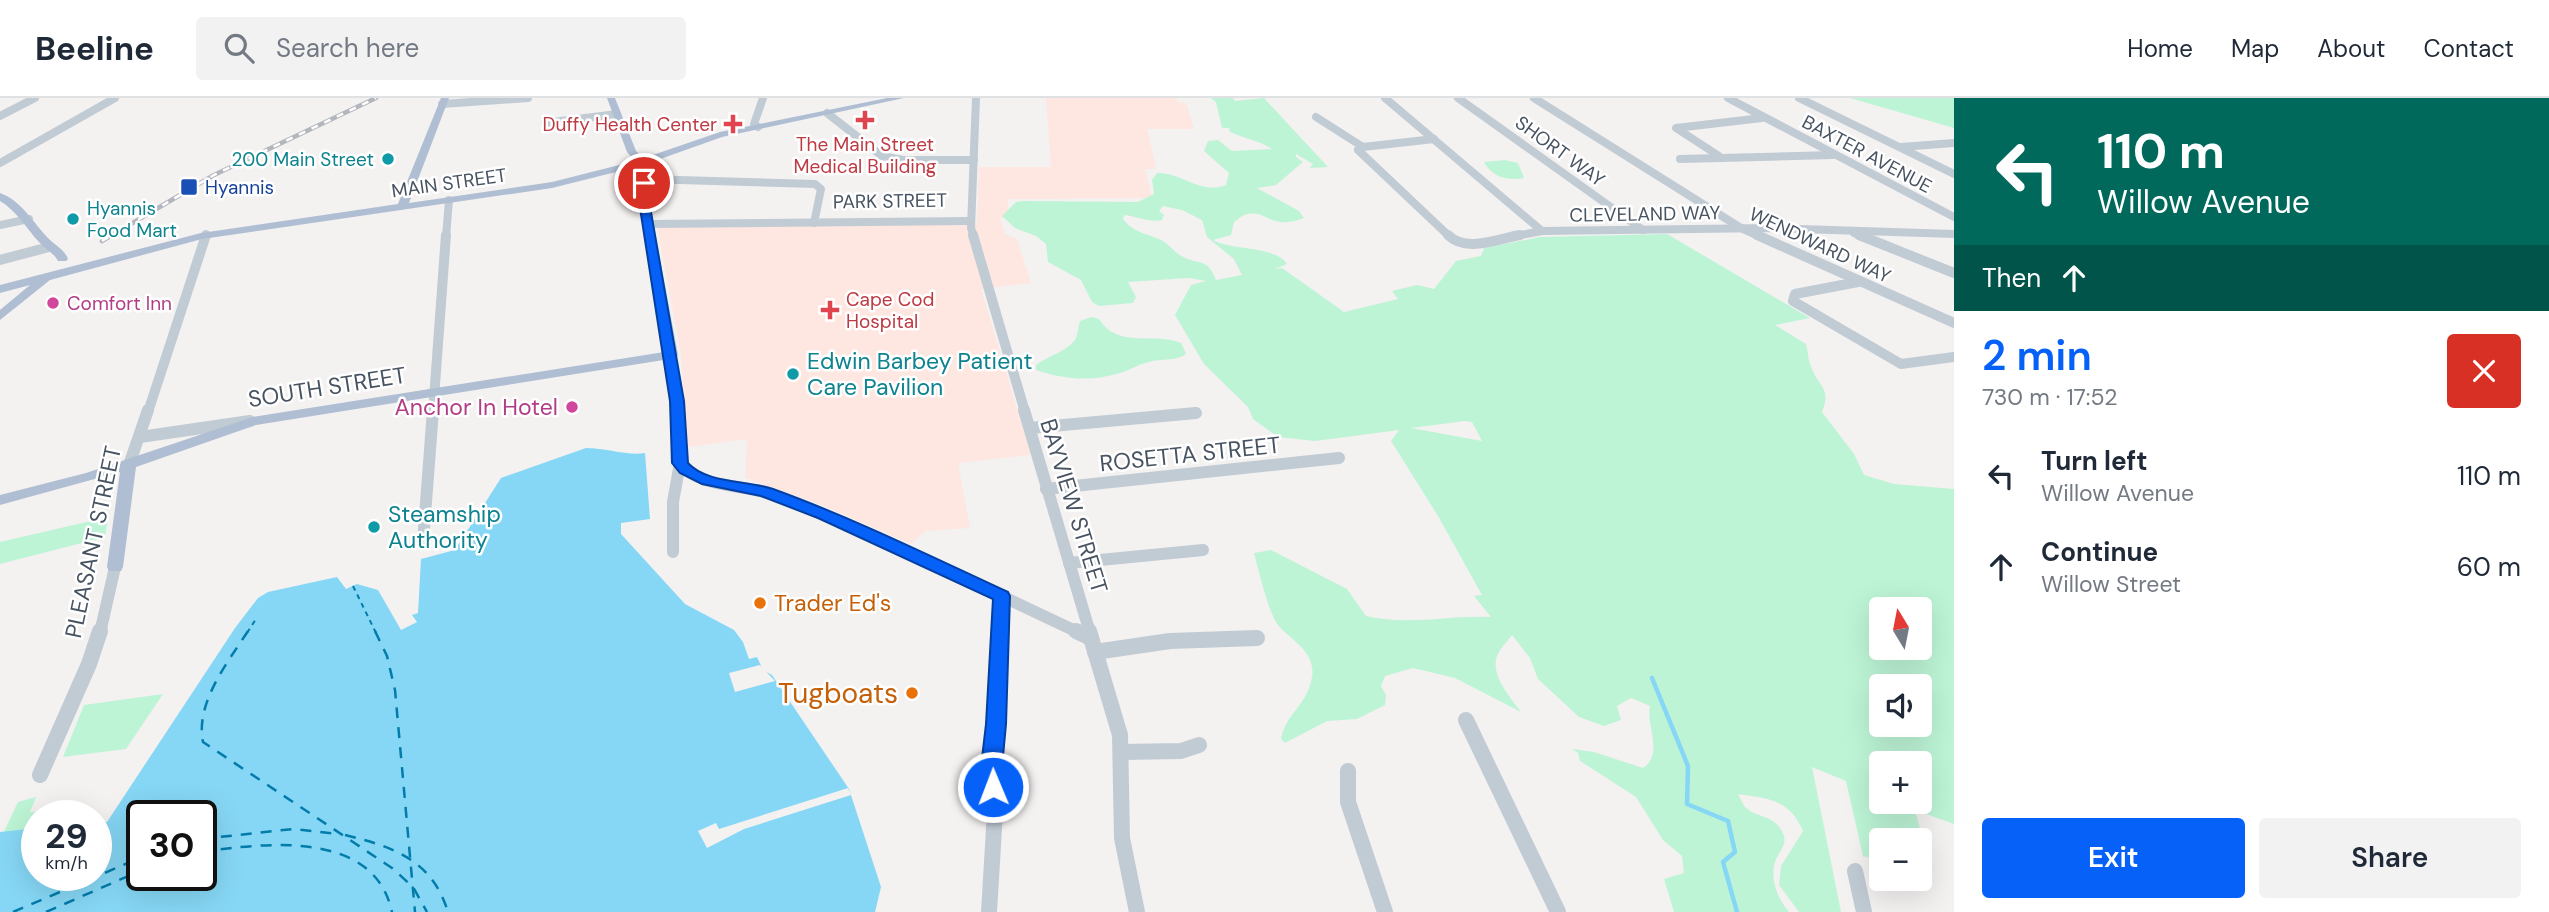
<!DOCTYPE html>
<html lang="en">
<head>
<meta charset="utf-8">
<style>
	:root { --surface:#fff; --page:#f2f2f3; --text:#1f2937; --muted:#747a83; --line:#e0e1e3; --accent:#0661f9 }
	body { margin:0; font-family:"DM Sans",sans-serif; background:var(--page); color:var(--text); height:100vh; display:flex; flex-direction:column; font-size:26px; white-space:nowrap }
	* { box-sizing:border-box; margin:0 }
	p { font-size:23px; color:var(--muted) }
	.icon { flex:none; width:38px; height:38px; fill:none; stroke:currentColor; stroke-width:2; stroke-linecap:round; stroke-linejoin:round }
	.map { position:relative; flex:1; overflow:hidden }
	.drawer { display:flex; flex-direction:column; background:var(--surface); width:595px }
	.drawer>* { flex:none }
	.hud { background:#00695c; color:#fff; overflow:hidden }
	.needle { width:46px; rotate:350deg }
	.tools { position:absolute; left:1869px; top:499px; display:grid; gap:14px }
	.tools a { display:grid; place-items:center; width:63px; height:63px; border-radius:7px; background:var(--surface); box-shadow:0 7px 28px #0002; font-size:35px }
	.speed { position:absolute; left:21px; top:702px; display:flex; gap:14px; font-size:35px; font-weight:700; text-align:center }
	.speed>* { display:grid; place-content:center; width:91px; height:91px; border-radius:50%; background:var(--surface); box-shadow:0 7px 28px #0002; line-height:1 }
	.speed small { font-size:18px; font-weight:400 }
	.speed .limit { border:4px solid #111; border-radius:10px; background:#fff; color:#111 }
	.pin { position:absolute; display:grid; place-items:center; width:60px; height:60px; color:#fff; margin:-30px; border:4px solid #fff; border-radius:50%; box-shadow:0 2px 7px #0007 }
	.me { position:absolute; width:77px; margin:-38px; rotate:359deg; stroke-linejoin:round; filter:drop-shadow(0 0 5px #0008) }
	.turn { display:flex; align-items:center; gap:24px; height:147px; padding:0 28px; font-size:32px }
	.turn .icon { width:91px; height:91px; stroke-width:2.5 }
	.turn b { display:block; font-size:49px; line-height:60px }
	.then { display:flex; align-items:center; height:66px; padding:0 28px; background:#0003; gap:14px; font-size:26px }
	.round { display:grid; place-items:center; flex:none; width:74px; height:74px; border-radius:7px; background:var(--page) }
	.headline { display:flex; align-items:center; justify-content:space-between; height:119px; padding:0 28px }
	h1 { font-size:42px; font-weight:600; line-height:52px; color:var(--accent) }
	.primary-button { display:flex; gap:14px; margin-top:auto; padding:14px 28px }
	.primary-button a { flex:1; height:80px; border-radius:7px; background:var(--accent); color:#fff; font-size:28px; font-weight:600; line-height:80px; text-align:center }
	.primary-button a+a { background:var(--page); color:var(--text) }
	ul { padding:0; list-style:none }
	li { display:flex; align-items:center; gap:21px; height:91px; padding:0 28px }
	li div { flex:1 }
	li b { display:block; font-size:26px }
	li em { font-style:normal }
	header { display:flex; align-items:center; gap:42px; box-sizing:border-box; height:98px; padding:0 35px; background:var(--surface); border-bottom:2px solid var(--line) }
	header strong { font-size:33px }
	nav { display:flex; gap:38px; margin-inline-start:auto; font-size:24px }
	.search { width:490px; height:63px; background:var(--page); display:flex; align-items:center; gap:18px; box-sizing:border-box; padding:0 24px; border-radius:7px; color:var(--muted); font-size:26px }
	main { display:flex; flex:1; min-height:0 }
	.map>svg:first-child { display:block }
	.medical { fill:#fee6e1 }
	.green { fill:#bdf4d6; fill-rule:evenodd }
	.water { fill:#86d7f5; fill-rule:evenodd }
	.pier { fill:#f4f1f1 }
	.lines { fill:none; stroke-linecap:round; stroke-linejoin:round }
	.stream { stroke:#86d7f5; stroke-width:4.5 }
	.ferry-far1 { stroke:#027caa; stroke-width:2; stroke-dasharray:5 4.5; stroke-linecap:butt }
	.ferry { stroke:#027caa; stroke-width:2.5; stroke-dasharray:11 9; stroke-linecap:butt }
	.minor-far3 { stroke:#c1cbd4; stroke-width:8 }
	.minor-far2 { stroke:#c1cbd4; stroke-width:10 }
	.minor-far1 { stroke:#c1cbd4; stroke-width:12 }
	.minor { stroke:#c1cbd4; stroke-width:16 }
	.major { fill:#afbed2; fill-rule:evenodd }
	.rail-casing { stroke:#b3b6bc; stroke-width:4.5 }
	.rail { stroke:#fff; stroke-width:2.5; stroke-dasharray:7; stroke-linecap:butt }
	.route { fill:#0661f9; stroke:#043fa2; stroke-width:2 }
	.health-dot { fill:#e0444e; stroke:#fff; stroke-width:2.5 }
	.culture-dot { fill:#0f9aa8; stroke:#fff; stroke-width:2.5 }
	.transit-dot { fill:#1a4fb4; stroke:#fff; stroke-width:2.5 }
	.hotel-dot { fill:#d1479c; stroke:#fff; stroke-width:2.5 }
	.food-dot { fill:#e8710a; stroke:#fff; stroke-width:2.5 }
	.labels { text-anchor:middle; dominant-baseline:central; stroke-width:5; stroke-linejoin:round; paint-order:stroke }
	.far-health-label { font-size:19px; fill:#be3a42; stroke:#fff; text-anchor:end }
	.far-street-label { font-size:19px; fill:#475361; stroke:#fff }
	.far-culture-label { font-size:19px; fill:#0d838f; stroke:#fff; text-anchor:end }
	.far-transit-label { font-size:19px; fill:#164399; stroke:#fff; text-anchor:start }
	.far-hotel-label { font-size:19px; fill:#b23c85; stroke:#fff; text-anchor:start }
	.culture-label { font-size:23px; fill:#0d838f; stroke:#fff; text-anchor:start }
	.street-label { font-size:23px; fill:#475361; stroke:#fff }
	.hotel-label { font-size:23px; fill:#b23c85; stroke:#fff; text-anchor:end }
	.food-label { font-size:23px; fill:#c56008; stroke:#fff; text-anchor:start }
	.near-food-label { font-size:28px; fill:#c56008; stroke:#fff; text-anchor:end }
</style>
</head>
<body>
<header>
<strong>Beeline</strong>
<div class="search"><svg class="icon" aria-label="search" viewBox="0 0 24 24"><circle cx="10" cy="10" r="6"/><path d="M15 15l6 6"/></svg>Search here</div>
<nav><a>Home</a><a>Map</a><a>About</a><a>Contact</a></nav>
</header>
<main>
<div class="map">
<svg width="1954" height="814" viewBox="0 0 1954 814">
	<rect width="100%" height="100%" fill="#f4f1f1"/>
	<polygon class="medical" points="1046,0 1176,0 1178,4 1186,5 1194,31 1147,31 1156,71 1145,71 1152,100 1008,101 1008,115 1000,121 1005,136 1017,141 1031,185 981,191 1031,357 958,365 970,430 925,433 911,446 817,405 745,380 747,341 688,349 681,256 657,128 977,125 979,69 1051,69"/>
	<g class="green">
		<path d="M 1211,0 L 1233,0 L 1235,3 L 1264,0 L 1328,69 L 1310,70 L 1313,66 L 1296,56 L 1296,59 L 1303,64 L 1276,87 L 1257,90 L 1299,113 L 1304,120 C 1270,133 1268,112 1248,116 C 1243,116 1238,122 1234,124 L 1231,137 L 1213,142 C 1234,153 1276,148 1287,166 L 1275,171 L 1282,170 L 1344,214 L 1398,201 L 1392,193 L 1417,187 L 1434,191 L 1456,163 L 1481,158 L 1484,150 L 1540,139 L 1667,136 L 1810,220 L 1775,227 L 1806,246 C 1808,253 1808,262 1811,268 C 1818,290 1832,288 1822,314 L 1854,356 L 1864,377 L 1894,386 L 1954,391 L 1954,726 L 1915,712 L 1932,776 L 1920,773 L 1920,742 L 1881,742 L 1881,763 L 1863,758 L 1846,683 L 1812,669 L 1841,814 L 1799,814 L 1779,787 L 1781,768 L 1803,733 C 1789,701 1770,701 1738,696 C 1740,699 1743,707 1746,710 C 1758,720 1773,717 1782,733 C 1790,748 1776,755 1774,768 C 1771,785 1779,802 1789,814 L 1674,814 L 1664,781 L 1684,775 L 1682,758 L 1663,742 L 1636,699 L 1580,663 L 1578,655 L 1572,651 L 1594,654 L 1643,670 C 1664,656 1646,628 1650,608 L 1631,600 L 1617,608 L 1621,622 L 1604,628 L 1579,619 L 1538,581 L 1530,560 L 1512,537 C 1508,543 1502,548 1499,554 C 1487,574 1510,599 1521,614 L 1455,580 L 1413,570 L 1385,578 L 1381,588 L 1386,597 L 1385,607 L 1357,621 L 1327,623 L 1285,645 L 1281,641 C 1286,615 1307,608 1312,579 C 1316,554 1292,543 1278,527 C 1269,516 1258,470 1254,455 L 1271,452 L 1347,491 L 1366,518 C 1408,528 1449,517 1491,519 L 1474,498 L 1482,497 L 1438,418 L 1391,343 L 1399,332 L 1315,343 L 1278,339 L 1253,321 L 1248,309 L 1204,266 L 1175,217 L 1191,187 L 1206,183 L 1189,180 L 1128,184 L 1136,199 L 1133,205 L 1099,208 L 1092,204 L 1081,182 L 1048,164 L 1046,146 L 1036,138 L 1015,130 L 1002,118 L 1016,104 L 1023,103 L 1138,104 L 1154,96 L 1152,82 L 1157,75 C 1181,74 1201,97 1226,87 L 1229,75 L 1204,53 L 1208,43 L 1218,42 L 1232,53 L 1272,51 C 1259,42 1244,41 1230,34 L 1229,30 L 1222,30 L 1216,4 ZM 1163,108 L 1182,112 L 1202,122 L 1207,139 L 1234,161 L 1242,177 L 1216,182 C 1208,160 1200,167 1183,159 C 1175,155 1169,146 1161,142 C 1146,135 1134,135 1123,121 L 1124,117 C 1137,118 1149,125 1162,122 L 1164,117 L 1159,113 ZM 1465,323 L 1472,324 L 1482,343 L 1411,330 ZM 1881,511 L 1920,511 L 1920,550 L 1881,550 ZM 1881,588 L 1920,588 L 1920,626 L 1881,626 ZM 1881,665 L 1920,665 L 1920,704 L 1881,704 Z"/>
		<polygon points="1850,0 1954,0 1954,30"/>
		<path d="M 1505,62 L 1518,65 L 1524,80 C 1507,83 1492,79 1484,64 Z"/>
		<path d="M 1091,219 L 1099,221 C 1117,251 1155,234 1181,245 L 1186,256 C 1175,264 1161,260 1149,264 C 1139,266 1132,271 1123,274 C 1092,284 1067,282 1036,272 L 1036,267 C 1046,259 1070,252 1076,240 C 1078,235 1078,229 1080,223 Z"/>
		<polygon points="108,419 105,439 0,466 0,444"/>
		<polygon points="163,596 126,651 63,659 84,607"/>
		<polygon points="36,699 30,714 35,714 25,734 1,740 18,704"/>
	</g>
	<path class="water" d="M 586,350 C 606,350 628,358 645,355 L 650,421 L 621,425 L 621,436 L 685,506 L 734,532 L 743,544 L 749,561 L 757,559 L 763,572 L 772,577 L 849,691 L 881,789 L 875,814 L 0,814 L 0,734 L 37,730 L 37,777 L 96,777 L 96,725 L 107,724 L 235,530 L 258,500 L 268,494 L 337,479 L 346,491 L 357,486 L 378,492 L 401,532 L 417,524 L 412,517 L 418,515 L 421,461 L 455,452 L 501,380 ZM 142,718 L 201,718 L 201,777 L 142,777 Z"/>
	<g class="pier">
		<polygon points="760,567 775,583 735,594 729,575"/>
		<polygon points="848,690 851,697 744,731 707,750 698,733 716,725 719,731"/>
	</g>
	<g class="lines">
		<polyline class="stream" points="1652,580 1688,668 1687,706 1728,723 1735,754 1723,764 1737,814"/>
		<g class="ferry-far1">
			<polyline points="353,488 376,535"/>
			<polyline points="247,535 256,521"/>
		</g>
		<g class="ferry">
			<path d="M 248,533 C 228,564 195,605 203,644 L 392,770 L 413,789 L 427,814"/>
			<polyline points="375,533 387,558 395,592 415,814"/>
			<path d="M 345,737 C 394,749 432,762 448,814"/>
			<polyline points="201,741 293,731 339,736"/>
			<path d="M 201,754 C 265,745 374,731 392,814"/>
			<polyline points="13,814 142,759"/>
			<polyline points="46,814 142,772"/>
		</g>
		<g class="minor-far3">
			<polyline points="1385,0 1542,133 1769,130 1954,136"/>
			<polyline points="1458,0 1643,132"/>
			<polyline points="1534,0 1741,130 1761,139"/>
			<polyline points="1728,0 1954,119"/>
			<polyline points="1799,0 1954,76"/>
			<polyline points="442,6 528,0"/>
			<polyline points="827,15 882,58 903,62 974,62"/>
			<polyline points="0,18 35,0"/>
			<polyline points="1316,19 1363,49"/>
			<polyline points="545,25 617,16"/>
			<polyline points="758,29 754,26 763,0"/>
			<polyline points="1434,41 1363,49 1358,52 1450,139"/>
			<polyline points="1901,49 1954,45"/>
			<polyline points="1719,58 1676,30 1762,20"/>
			<polyline points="1680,61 1833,57"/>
			<polyline points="0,65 115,0"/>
			<polyline points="645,81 815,86 821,91 814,125"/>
			<polyline points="648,126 970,123"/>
			<polyline points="0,127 29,121"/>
			<polyline points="1854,135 1864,139"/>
			<polyline points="446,139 449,102"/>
			<polyline points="974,139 971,130 976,0"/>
			<polyline points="1510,139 1542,133"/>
		</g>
		<g class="minor-far2">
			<polyline points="973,137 1025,314"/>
			<path d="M 1448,137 C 1466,155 1497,141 1520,137"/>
			<polyline points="1757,137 1954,225"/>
			<polyline points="1859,137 1954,175"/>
			<polyline points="0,162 49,149"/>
			<polyline points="1858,184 1795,196 1793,203 1901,266 1954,259"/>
			<polyline points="671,257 678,314"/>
			<polyline points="148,314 206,137"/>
			<polyline points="433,314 446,137"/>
		</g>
		<g class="minor-far1">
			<polyline points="1024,312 1090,535"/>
			<polyline points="1030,330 1196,315"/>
			<polyline points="140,339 250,323"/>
			<path d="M 680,365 C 699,391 746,386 774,397 C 878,437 979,488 1080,535"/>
			<polyline points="129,367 148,312"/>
			<polyline points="1046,391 1339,360"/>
			<polyline points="423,444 433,312"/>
			<polyline points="673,454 673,404 680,365 678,312"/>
			<polyline points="1069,465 1203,452"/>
			<polyline points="100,535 115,469"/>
			<polyline points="1000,535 1001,498"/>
		</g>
		<g class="minor">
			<polyline points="1076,533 1091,540"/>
			<polyline points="1089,533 1120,637 1122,740 1137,814"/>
			<polyline points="1095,554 1170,543 1257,540"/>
			<polyline points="1466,622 1558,814"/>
			<polyline points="1122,654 1181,653 1199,647"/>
			<polyline points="1348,673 1348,704 1385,814"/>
			<polyline points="40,677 89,566 100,533"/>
			<polyline points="1855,773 1864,814"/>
			<polyline points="989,814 995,714 992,669 1000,533"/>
		</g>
		<g class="major">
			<polygon points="441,0 449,0 409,105 552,84 635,63 627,54 607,0 615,0 636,53 644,60 720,34 887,0 904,0 722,39 649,65 652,69 648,97 678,257 676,260 256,327 136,369 123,469 121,473 109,473 107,469 120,374 0,407 0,397 86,375 253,319 664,254 638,97 642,70 640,68 552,90 202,141 50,182 0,222 0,212 30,187 0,195 0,187 201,135 398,106"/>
			<path d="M 0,95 C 22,103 33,125 49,141 C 56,148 64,151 68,161 L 66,163 L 58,163 C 54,155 45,151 39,144 C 26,130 17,113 0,103 Z"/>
		</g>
		<g class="rail-casing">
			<polyline id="rail" points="102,143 214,77 376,0"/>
		</g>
		<use href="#rail" class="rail"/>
	</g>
	<path class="route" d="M 640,83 L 649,85 L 648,97 L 684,303 L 688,365 C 707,386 747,382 773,391 C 853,420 930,458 1008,494 L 1010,498 L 1006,626 L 1002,669 L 1004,689 L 1001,696 L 993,698 L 986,696 L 981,669 L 986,626 L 993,501 L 818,420 L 761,398 L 702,386 L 680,375 L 672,365 L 670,303 L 638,97 Z"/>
	<g class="health-dot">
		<path d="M861.5 11.5h7v7h7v7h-7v7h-7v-7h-7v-7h7z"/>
		<path d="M729.5 15.5h7v7h7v7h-7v7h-7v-7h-7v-7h7z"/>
		<path d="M826.5 201.5h7v7h7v7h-7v7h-7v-7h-7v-7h7z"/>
	</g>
	<g class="culture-dot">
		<circle cx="388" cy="61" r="7"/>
		<circle cx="73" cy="121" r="7"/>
		<circle cx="793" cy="276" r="7"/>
		<circle cx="374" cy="429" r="7"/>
	</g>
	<rect class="transit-dot" x="180" y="80" width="18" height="18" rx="3.5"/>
	<g class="hotel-dot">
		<circle cx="53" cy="205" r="7"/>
		<circle cx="572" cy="309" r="7"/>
	</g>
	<g class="food-dot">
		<circle cx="760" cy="505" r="7"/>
		<circle cx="912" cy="595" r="7"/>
	</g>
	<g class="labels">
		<g class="far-health-label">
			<text x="717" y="26">Duffy Health Center</text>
			<text x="865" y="46" text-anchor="middle">The Main Street<tspan x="865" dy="22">Medical Building</tspan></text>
			<text x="846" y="201" text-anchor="start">Cape Cod<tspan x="846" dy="22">Hospital</tspan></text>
		</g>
		<g class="far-street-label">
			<text transform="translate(1560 53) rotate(36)">SHORT WAY</text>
			<text transform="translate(1867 56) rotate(28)">BAXTER AVENUE</text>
			<text transform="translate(449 85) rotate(-8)">MAIN STREET</text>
			<text transform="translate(890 103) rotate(-1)">PARK STREET</text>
			<text transform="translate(1645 116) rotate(-1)">CLEVELAND WAY</text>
			<text transform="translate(1820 147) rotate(25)">WENDWARD WAY</text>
		</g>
		<g class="far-culture-label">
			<text x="374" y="61">200 Main Street</text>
			<text x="87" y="110" text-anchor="start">Hyannis<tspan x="87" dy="22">Food Mart</tspan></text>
		</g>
		<g class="far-transit-label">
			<text x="205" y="89">Hyannis</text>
		</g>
		<g class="far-hotel-label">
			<text x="67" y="205">Comfort Inn</text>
		</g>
		<g class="culture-label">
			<text x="807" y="263">Edwin Barbey Patient<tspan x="807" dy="26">Care Pavilion</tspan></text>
			<text x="388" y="416">Steamship<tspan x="388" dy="26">Authority</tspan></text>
		</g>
		<g class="street-label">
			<text transform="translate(327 289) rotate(-9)">SOUTH STREET</text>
			<text transform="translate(1190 356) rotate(-6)">ROSETTA STREET</text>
			<text transform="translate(1074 408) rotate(73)">BAYVIEW STREET</text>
			<text transform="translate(93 444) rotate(-78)">PLEASANT STREET</text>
		</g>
		<g class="hotel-label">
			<text x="558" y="309">Anchor In Hotel</text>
		</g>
		<g class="food-label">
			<text x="774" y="505">Trader Ed's</text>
		</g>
		<g class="near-food-label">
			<text x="898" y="595">Tugboats</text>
		</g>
	</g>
</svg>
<div class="tools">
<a><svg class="needle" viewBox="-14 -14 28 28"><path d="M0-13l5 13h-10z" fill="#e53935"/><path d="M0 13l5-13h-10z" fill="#747a83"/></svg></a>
<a><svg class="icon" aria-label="sound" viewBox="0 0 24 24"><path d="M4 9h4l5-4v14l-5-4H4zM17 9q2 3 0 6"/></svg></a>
<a>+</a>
<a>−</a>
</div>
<div class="speed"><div>29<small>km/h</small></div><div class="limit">30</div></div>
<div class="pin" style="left:644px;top:85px;background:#d93025"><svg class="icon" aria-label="arrive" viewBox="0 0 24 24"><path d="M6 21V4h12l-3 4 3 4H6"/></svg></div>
<svg class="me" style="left:993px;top:689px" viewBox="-20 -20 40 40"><circle r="17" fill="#0661f9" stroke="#fff" stroke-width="3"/><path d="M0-11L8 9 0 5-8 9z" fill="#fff"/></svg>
</div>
<section class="drawer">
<div class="hud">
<div class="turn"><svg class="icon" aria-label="left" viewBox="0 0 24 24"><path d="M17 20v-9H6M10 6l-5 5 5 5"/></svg><div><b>110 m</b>Willow Avenue</div></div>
<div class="then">Then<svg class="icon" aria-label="ahead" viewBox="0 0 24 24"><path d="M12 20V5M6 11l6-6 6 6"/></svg></div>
</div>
<div class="headline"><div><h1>2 min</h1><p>730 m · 17:52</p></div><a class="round" style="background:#d93025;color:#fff"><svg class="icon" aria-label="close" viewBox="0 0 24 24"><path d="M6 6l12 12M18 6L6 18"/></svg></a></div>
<ul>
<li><svg class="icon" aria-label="left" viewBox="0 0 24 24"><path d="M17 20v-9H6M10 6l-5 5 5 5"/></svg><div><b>Turn left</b><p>Willow Avenue</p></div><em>110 m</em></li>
<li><svg class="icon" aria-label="ahead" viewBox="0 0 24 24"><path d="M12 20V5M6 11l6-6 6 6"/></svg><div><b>Continue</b><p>Willow Street</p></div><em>60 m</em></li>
</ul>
<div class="primary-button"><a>Exit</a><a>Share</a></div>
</section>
</main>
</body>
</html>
